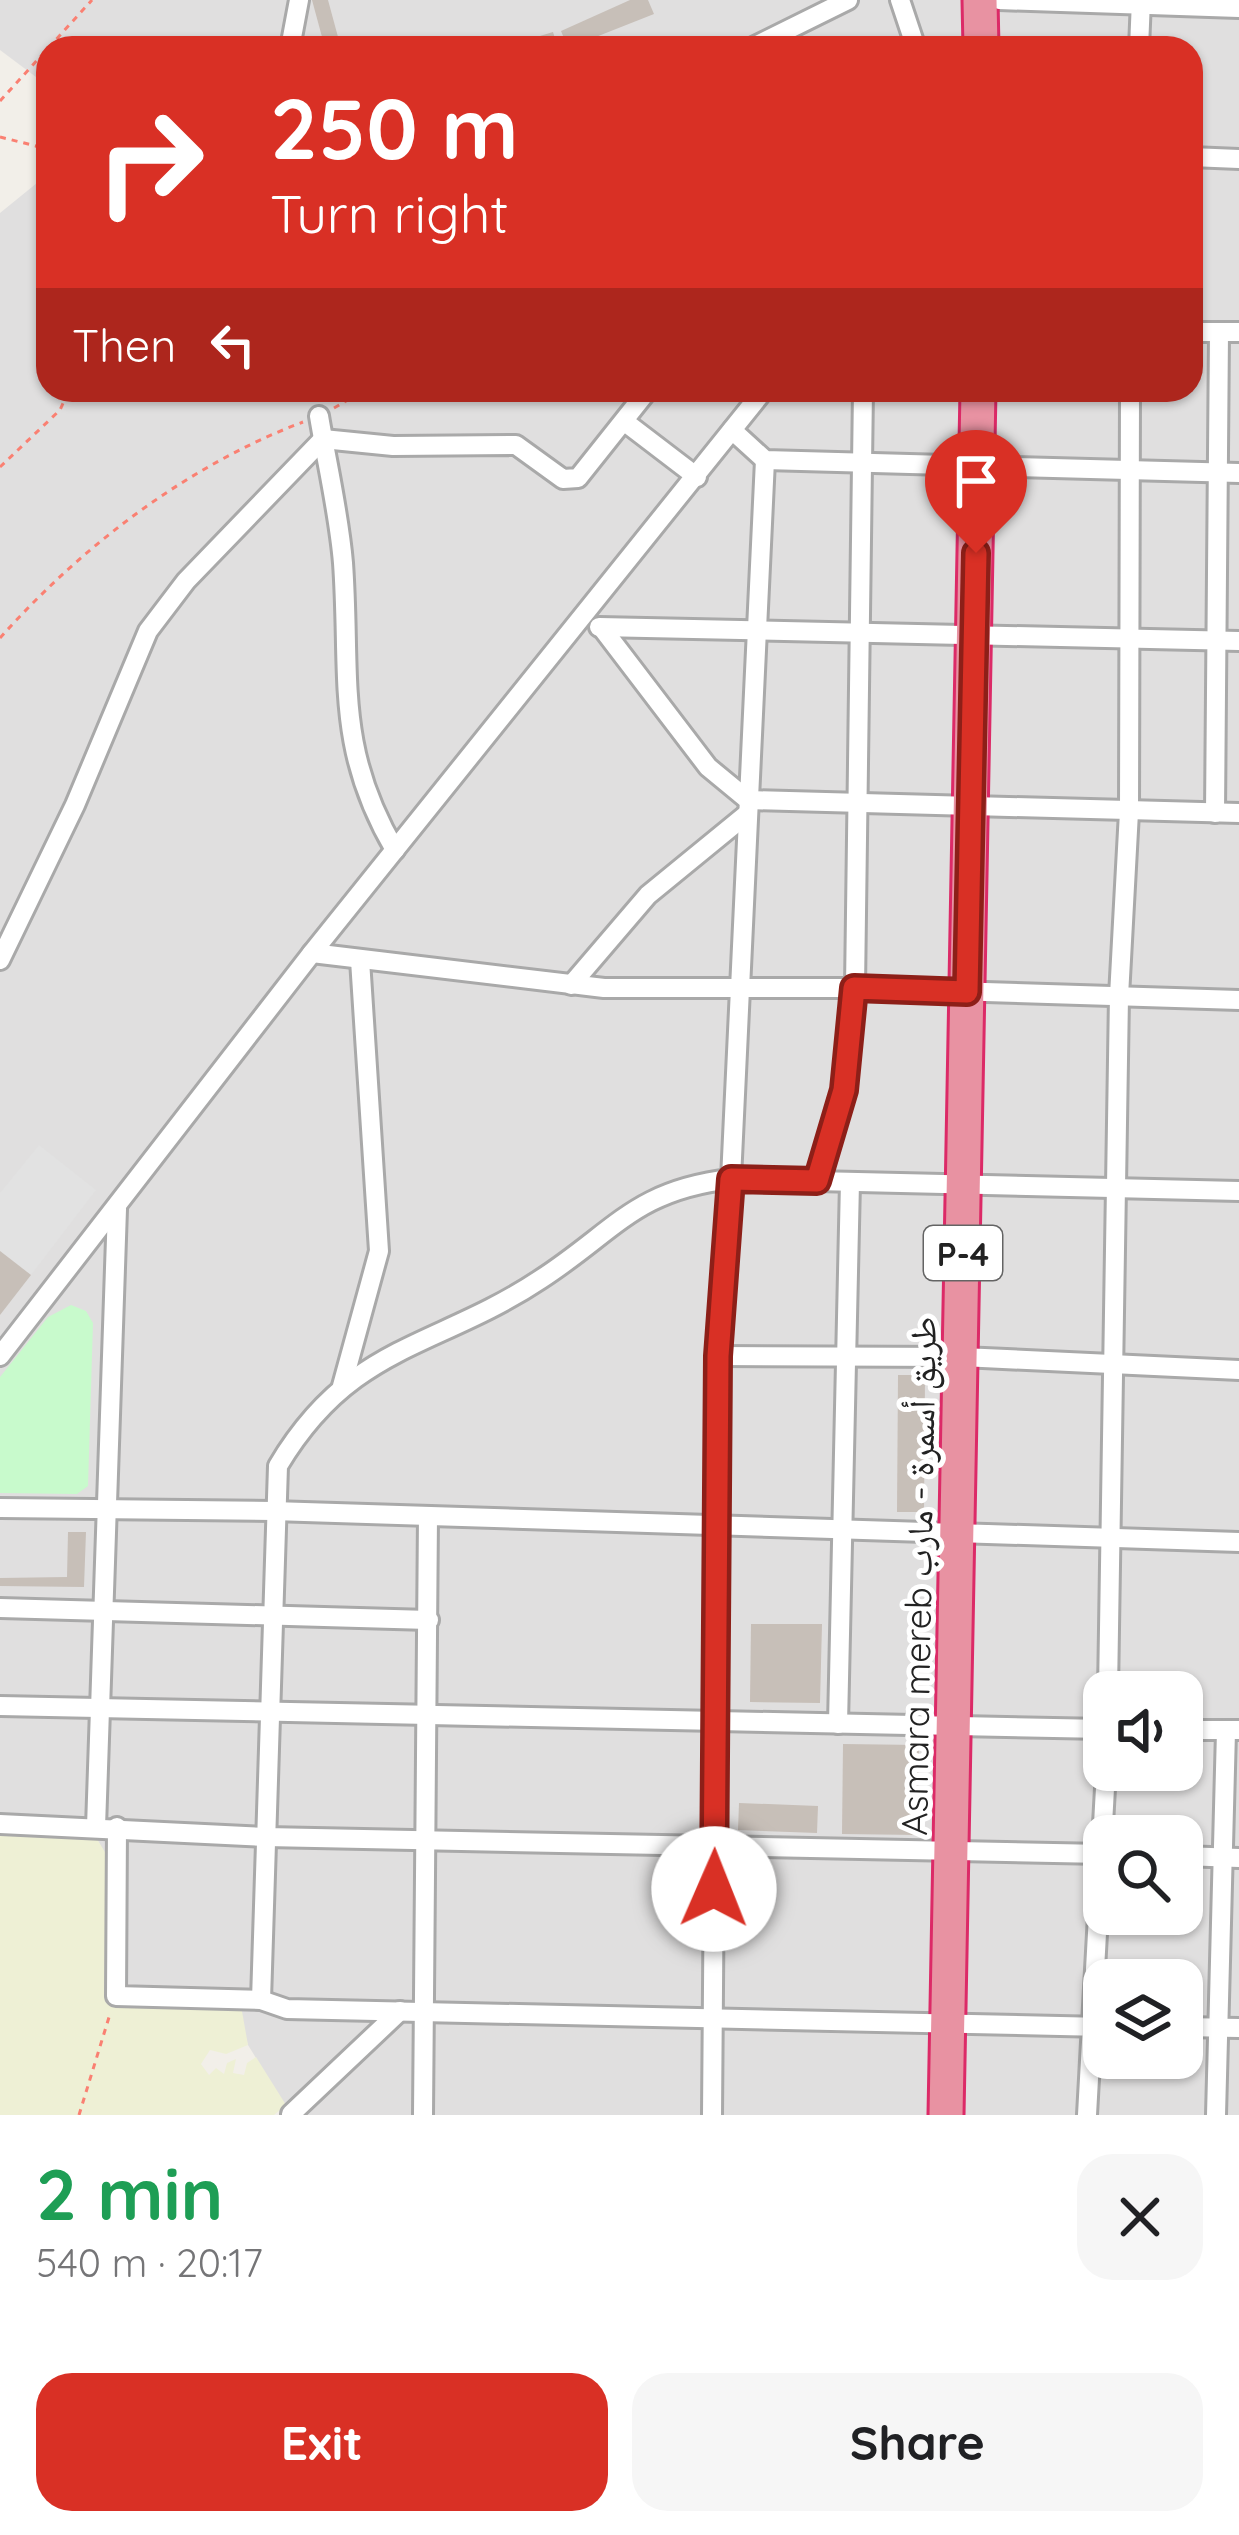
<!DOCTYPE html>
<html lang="en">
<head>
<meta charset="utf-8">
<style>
	:root { --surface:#fff; --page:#f6f6f6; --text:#202124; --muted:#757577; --accent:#d93025 }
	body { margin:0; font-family:Quicksand,"Noto Naskh Arabic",sans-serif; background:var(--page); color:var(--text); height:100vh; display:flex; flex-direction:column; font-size:45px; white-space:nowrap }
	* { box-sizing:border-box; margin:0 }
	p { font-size:39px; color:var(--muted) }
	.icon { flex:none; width:66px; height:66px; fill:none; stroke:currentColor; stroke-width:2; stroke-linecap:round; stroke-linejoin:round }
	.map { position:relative; height:2115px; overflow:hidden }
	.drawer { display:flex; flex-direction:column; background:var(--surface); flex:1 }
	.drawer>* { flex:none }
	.banner { position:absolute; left:36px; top:36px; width:1167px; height:366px; border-radius:36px; box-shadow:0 3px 9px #0004; background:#d93025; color:#fff; overflow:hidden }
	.buttons { position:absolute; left:1083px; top:1671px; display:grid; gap:24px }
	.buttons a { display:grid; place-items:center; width:120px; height:120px; border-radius:24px; background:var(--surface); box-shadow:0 3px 9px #0004; font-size:60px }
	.pin { position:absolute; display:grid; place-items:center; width:102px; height:102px; color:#fff; margin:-123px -51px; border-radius:50% 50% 50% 0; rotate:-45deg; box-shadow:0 0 12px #0007 }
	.pin .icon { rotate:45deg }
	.me { position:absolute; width:132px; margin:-66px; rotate:1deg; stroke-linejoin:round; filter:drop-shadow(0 0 9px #0008) }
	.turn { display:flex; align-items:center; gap:42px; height:252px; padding:0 36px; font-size:54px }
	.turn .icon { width:156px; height:156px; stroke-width:2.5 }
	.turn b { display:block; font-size:84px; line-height:102px }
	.then { display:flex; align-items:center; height:114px; padding:0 36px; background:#0003; gap:24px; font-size:45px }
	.round { display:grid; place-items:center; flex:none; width:126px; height:126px; border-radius:36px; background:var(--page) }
	.headline { display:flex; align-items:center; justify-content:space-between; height:204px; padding:0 36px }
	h1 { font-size:72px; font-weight:700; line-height:90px; color:#1e9e55 }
	.button { display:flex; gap:24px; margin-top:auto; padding:24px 36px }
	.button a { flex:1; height:138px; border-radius:36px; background:var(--accent); color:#fff; font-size:48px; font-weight:700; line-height:138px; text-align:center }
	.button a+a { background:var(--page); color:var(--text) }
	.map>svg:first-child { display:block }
	.residential { fill:#e0dfdf; fill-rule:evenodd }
	.farmland { fill:#eef0d5 }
	.park { fill:#c8facc }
	.parking { fill:#e2e2e2 }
	.building { fill:#c7bfb8 }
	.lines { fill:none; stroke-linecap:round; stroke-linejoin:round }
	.street-casing { stroke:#a9a9a9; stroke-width:24 }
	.highway-casing { stroke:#dc2a67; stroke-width:39 }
	.path { stroke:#fa8072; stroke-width:3; stroke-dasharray:6 6; stroke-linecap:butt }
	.street { stroke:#fff; stroke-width:18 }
	.highway { stroke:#e892a2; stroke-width:33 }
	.route-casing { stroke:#8d1f18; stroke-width:30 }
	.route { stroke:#d93025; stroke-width:21 }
	.labels { text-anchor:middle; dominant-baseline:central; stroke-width:10; stroke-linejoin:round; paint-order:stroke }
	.shield { fill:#fff; stroke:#646464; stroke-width:3 }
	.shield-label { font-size:33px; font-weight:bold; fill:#222 }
	.street-label { font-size:36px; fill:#222; stroke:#fff }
</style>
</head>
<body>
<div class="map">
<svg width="1239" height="2115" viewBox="0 0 1239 2115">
	<rect width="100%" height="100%" fill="#f2efe9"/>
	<path class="residential" d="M 0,0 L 1239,0 L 1239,2115 L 291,2115 L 248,2045 L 241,2020 L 116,1996 L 105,1855 L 97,1839 L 0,1824 L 0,213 L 48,174 L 48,390 L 1191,390 L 1191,48 L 48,48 L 48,86 L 0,50 ZM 1104,1692 L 1182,1692 L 1182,1770 L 1104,1770 ZM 1104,1836 L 1182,1836 L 1182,1914 L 1104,1914 ZM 1104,1980 L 1182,1980 L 1182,2058 L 1104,2058 Z"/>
	<polygon class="farmland" points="0,1824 84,1833 97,1839 111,1862 109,1989 240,2000 248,2045 226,2054 210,2050 201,2064 209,2075 216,2068 224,2074 227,2063 236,2059 233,2073 244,2075 247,2063 256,2057 286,2105 274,2115 0,2115"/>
	<polygon class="park" points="71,1305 86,1311 93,1323 88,1486 77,1494 0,1493 0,1377 48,1317"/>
	<polygon class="parking" points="39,1145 96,1190 31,1275 0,1251 0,1193"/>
	<g class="building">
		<polygon points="312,0 328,0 341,48 325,48"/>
		<polygon points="630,0 648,0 654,14 568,48 561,31"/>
		<polygon points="553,32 558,48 504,48 504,47"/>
		<polygon points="0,1251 31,1275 0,1315"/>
		<polygon points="898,1375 925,1375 924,1512 897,1512"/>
		<polygon points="68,1532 86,1532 84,1587 0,1586 0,1578 67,1577"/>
		<polygon points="751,1624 822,1624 820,1703 750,1702"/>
		<polygon points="843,1744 919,1745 918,1835 842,1834"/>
		<polygon points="739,1803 818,1806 817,1833 738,1830"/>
	</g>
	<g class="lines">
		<g class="street-casing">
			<g id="street">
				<polyline points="900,0 916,48"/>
				<polyline points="999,0 1239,8"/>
				<polyline points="290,48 299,0"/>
				<polyline points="751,48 848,0"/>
				<polyline points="1139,48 1141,0"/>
				<polyline points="1191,157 1239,159"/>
				<polyline points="1191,332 1239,332"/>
				<path d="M 319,416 C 327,464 339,514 343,563 C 351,676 334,746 395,850"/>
				<polyline points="625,422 697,477"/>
				<polyline points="732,430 765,460 1239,473"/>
				<polyline points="599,627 1239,641"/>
				<polyline points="602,628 708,767 748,800 1239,813"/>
				<polyline points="1215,813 1219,332"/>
				<polyline points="312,953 604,988 855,988 1239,1000"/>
				<polyline points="0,960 75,805 148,631 186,581 323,439 393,446 516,445 563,479 578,478 648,390"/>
				<polyline points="571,985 648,895 747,814"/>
				<polyline points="817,1181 844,1089 855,988 863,390"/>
				<polyline points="0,1356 312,953 764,390"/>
				<polyline points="718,1356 962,1357 1239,1370"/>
				<polyline points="342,1386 379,1251 360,960"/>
				<polyline points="0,1508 273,1511 1239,1542"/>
				<polyline points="0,1608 429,1620"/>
				<polyline points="1108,1692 1119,996 1129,812 1130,390"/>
				<polyline points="0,1706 1104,1729"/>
				<polyline points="838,1724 850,1182"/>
				<polyline points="1182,1730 1239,1730"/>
				<polyline points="0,1824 266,1837 1104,1854"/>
				<polyline points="96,1827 117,1209"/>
				<polyline points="117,1827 116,1996 261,2000 287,2009 1104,2027"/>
				<polyline points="1182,1856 1239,1858"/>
				<path d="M 261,2000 L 278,1466 C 351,1343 436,1349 541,1279 C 615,1231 635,1190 731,1179 L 1239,1191"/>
				<polyline points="1182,2027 1239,2028"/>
				<polyline points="291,2114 400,2011"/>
				<polyline points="423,2115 428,1516"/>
				<polyline points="712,2115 718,1356 731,1179 765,460"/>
				<polyline points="1087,2115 1106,1770"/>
				<polyline points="1216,2115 1226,1731"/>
			</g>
		</g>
		<g class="highway-casing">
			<g id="highway">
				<polyline points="980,0 981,48"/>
				<polyline points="946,2115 978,390"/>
			</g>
		</g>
		<g class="path">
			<polyline points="0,101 92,0"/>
			<polyline points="0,137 36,146 48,156"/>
			<polyline points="334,408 365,390"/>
			<polyline points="0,467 60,410 69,390"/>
			<path d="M 0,638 C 83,545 187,466 303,422"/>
			<polyline points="79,2115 110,2014"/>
		</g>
		<use href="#street" class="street"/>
		<use href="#highway" class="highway"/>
	</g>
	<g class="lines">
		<g class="route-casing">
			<polyline id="route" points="714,1889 718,1356 731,1179 817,1181 844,1090 854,988 967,992 976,553"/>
		</g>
		<use href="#route" class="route"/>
	</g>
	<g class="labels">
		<rect class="shield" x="924" y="1226" width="78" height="54" rx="9"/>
		<g class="shield-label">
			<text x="963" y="1253">P-4</text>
		</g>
		<g class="street-label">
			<text transform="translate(918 1576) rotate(-89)">Asmara mereb طريق أسمرة - مارب</text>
		</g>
	</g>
</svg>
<div class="buttons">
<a><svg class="icon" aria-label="sound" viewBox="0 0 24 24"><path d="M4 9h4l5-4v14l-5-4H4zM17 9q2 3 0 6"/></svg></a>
<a><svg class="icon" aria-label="search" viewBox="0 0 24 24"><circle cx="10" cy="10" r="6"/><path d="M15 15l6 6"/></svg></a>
<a><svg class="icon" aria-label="layers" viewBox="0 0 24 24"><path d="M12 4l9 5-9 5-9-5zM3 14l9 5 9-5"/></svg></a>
</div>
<div class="pin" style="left:976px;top:553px;background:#d93025"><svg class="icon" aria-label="arrive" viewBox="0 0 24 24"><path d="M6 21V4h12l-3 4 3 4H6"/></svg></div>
<svg class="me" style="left:714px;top:1889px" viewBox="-20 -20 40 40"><circle r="19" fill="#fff"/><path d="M0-13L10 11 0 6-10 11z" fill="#d93025"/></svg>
<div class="banner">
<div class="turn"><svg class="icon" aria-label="right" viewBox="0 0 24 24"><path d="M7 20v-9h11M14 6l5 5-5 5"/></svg><div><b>250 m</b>Turn right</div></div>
<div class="then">Then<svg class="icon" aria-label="left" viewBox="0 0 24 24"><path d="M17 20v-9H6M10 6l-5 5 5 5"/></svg></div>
</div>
</div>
<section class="drawer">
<div class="headline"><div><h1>2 min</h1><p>540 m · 20:17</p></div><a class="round"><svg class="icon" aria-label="close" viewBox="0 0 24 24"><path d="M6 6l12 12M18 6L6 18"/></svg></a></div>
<div class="button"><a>Exit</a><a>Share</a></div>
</section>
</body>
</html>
